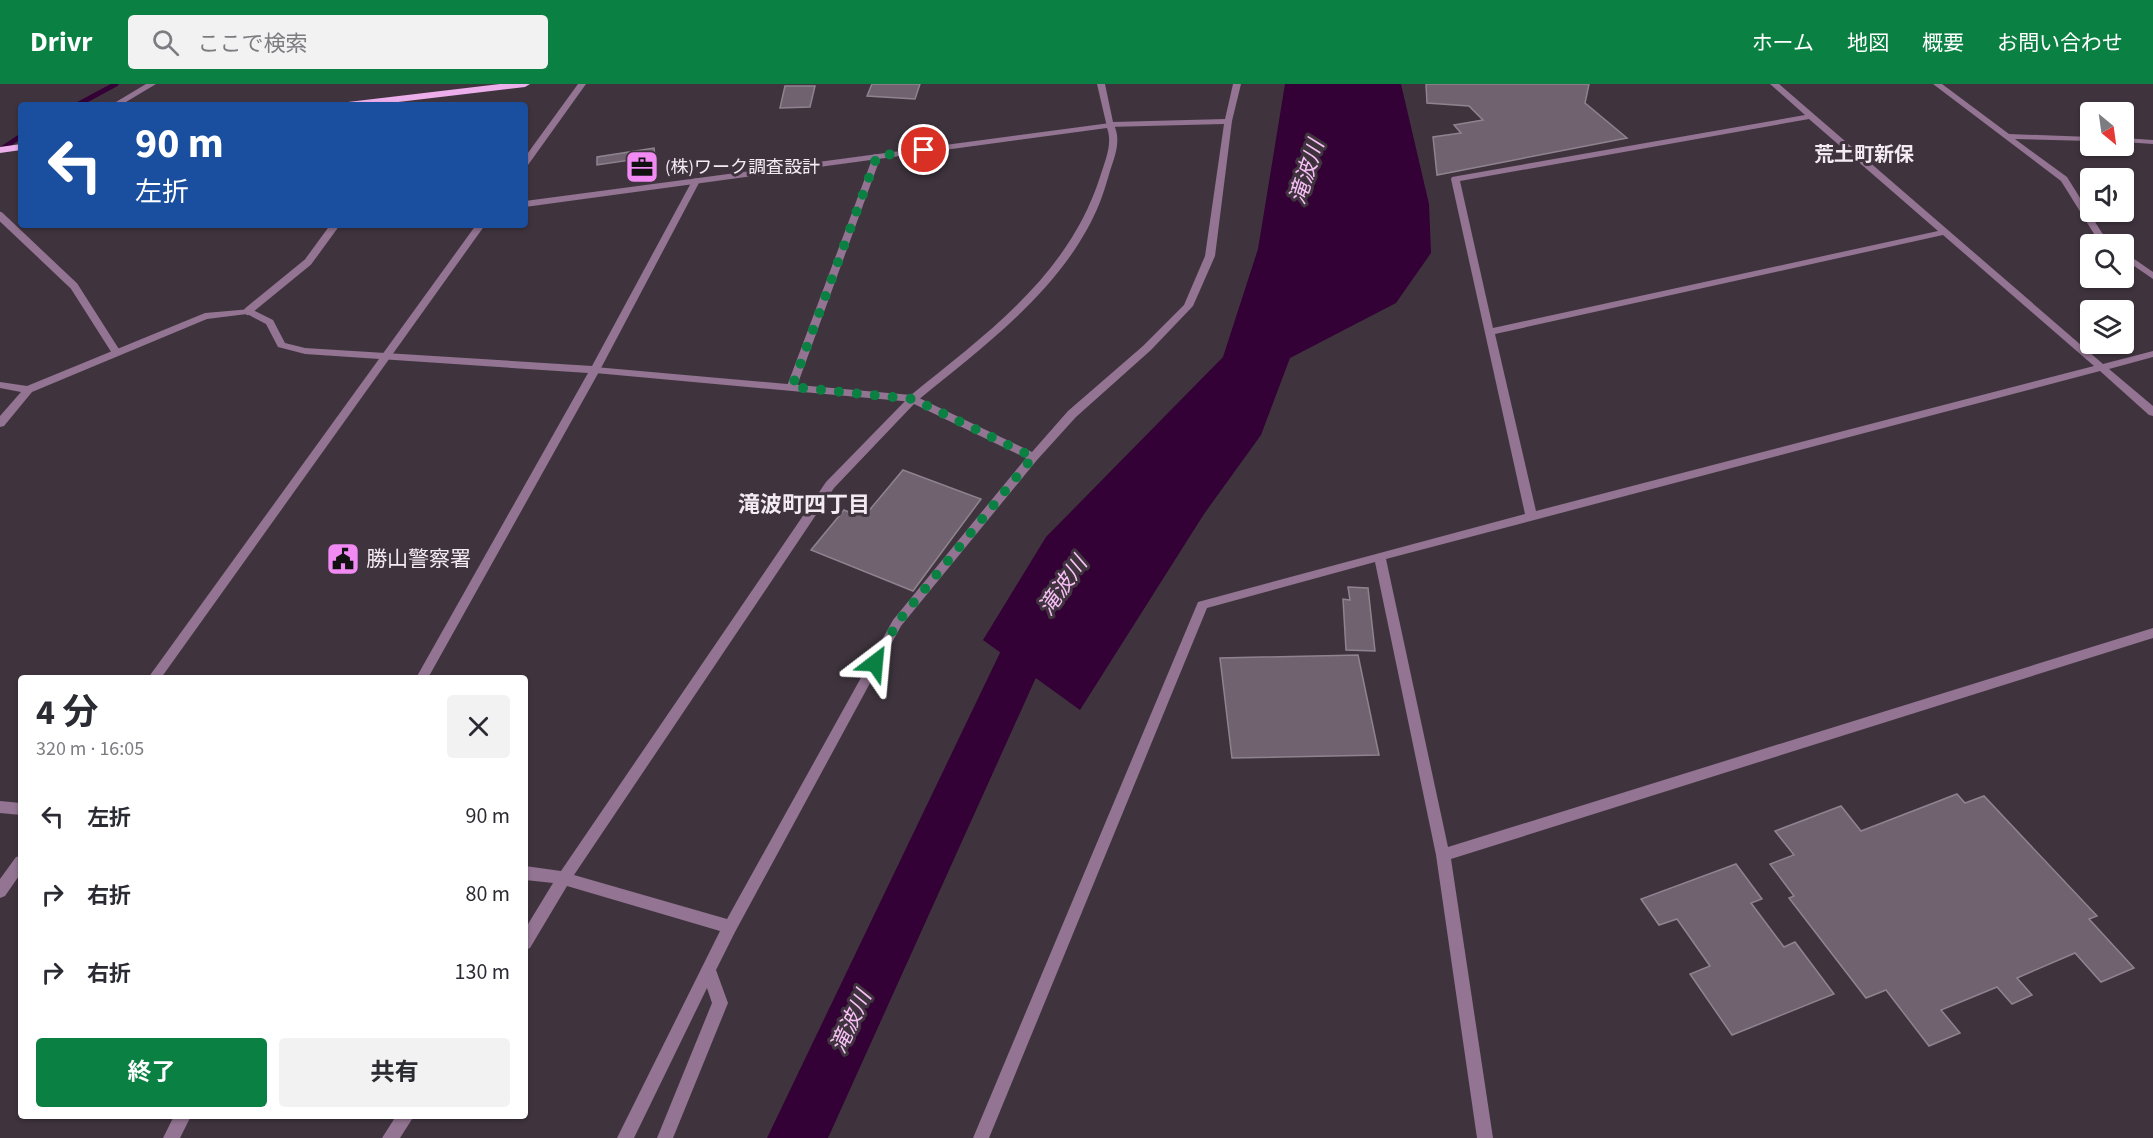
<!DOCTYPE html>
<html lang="ja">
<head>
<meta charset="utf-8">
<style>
	:root { --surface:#fff; --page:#f2f2f3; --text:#2b2b33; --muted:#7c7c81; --accent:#0b8043 }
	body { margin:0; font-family:"Source Sans 3","Noto Sans JP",sans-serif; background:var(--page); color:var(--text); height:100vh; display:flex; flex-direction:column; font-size:22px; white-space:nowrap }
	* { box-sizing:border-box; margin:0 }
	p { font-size:20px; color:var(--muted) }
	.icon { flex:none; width:33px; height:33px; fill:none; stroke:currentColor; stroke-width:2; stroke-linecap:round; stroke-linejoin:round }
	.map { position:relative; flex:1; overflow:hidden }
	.panel { position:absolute; left:18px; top:591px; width:510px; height:444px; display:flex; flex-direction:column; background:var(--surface); border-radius:6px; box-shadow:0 2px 4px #0004 }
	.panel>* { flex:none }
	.banner { position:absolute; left:18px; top:18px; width:510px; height:126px; border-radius:6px; box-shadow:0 2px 4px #0004; background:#1a4fa0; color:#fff; overflow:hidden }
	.needle { width:39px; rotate:151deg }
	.controls { position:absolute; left:2080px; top:18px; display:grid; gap:12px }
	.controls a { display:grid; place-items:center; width:54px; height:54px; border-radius:6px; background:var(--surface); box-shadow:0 2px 4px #0004; font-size:30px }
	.pin { position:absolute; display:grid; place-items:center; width:51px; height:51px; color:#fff; margin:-26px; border:3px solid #fff; border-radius:50%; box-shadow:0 2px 6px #0007 }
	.me { position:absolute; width:66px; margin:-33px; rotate:29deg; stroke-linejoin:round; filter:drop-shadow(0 0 4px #0008) }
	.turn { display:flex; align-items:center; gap:21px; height:126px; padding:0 18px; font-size:27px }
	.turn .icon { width:78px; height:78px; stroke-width:2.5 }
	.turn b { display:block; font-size:42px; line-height:51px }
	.round { display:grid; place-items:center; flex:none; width:63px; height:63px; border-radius:6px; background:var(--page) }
	.head { display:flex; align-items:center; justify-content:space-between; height:102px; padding:0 18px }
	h1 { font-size:36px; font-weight:700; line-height:45px }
	.cta { display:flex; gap:12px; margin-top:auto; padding:12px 18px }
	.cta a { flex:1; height:69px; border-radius:6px; background:var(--accent); color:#fff; font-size:24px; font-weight:700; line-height:69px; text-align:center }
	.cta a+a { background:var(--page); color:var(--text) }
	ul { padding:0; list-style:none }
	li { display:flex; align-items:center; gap:18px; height:78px; padding:0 18px }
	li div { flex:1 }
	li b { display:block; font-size:22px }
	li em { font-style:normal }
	header { display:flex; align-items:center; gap:36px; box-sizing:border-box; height:84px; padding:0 30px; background:var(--accent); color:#fff }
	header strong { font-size:28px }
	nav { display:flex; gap:33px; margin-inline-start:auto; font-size:21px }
	.search { width:420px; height:54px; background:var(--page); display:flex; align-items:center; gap:15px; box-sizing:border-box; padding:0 21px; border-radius:6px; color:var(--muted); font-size:22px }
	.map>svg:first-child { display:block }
	.water { fill:#330135 }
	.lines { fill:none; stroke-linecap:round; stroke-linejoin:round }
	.stream { stroke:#330135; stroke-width:5 }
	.river { fill:#330135; fill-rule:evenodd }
	.building { fill:#70636f; stroke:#908390; stroke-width:1.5 }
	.service { stroke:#937492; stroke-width:8 }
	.minor { fill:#937492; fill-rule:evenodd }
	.tertiary { fill:#937492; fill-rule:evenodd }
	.primary { fill:#edaeec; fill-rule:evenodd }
	.route { stroke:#0b8043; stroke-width:10; stroke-dasharray:0 18 }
	.labels { text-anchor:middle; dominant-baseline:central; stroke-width:6; stroke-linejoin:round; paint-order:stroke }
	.far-poi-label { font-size:18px; fill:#f3ebf2; stroke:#3f343e; text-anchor:start }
	.far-quarter-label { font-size:20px; font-weight:bold; fill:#f3ebf2; stroke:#3f343e }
	.poi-label { font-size:21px; fill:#f3ebf2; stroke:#3f343e; text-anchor:start }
	.water-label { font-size:22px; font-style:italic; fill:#f7bff6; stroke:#3f343e }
	.neighbourhood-label { font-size:22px; font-weight:bold; fill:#f3ebf2; stroke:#3f343e }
</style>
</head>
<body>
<header>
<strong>Drivr</strong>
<div class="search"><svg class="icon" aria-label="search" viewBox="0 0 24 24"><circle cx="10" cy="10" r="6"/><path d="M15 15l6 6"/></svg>ここで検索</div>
<nav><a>ホーム</a><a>地図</a><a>概要</a><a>お問い合わせ</a></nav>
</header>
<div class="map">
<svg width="2153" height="1054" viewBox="0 0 2153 1054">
	<rect width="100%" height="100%" fill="#3f343e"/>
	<polygon class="water" points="1285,0 1401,0 1429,120 1431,169 1396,219 1290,274 1261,351 1204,430 1080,626 983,556 1046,453 1223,273 1258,165"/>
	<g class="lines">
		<g class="stream">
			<polyline points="77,21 116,0"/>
			<polyline points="0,66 21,52"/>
		</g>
		<polygon class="river" points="1043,509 1059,514 1066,527 828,1054 767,1054 1020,527 1027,514"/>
	</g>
	<g class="building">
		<polygon points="872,0 920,0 915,15 867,12"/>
		<polygon points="1426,0 1589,0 1585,19 1627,54 1437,91 1433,53 1461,49 1454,41 1483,36 1469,22 1427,19"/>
		<polygon points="785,2 815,2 810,23 780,24"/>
		<polygon points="654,64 657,93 631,97 630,76 597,81 597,73"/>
		<polygon points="903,386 981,415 913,507 811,466 844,426 851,429 855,425 867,429"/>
		<polygon points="1348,503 1368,504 1375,567 1346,566 1343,515 1350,516"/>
		<polygon points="1358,571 1379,671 1232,674 1220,574"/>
		<polygon points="1957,710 1965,719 1984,712 2097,832 2089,835 2134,884 2101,898 2075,869 2017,894 2032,911 2012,920 1997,903 1941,926 1960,949 1929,962 1886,906 1866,914 1789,814 1794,812 1770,780 1794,771 1775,747 1841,722 1861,747"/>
		<polygon points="1736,780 1762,815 1751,819 1784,863 1795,858 1834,910 1732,951 1690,890 1710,882 1677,835 1659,841 1641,815"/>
	</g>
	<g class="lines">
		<g class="service">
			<polyline points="0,132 74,202 116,268"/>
			<polyline points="248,227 308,178 335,141"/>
		</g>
		<g class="minor">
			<polygon points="146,0 156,0 121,21 111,21"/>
			<path d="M 1097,0 L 1105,0 L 1113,38 L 1225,35 L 1233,0 L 1241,0 L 1232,37 L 1215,172 L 1193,222 L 1151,266 L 1076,333 L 1037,376 L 901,542 L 735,848 L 716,886 L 728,919 L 673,1054 L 657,1054 L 712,919 L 707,904 L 634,1054 L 617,1054 L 720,847 L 567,802 L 530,864 L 525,866 L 525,845 L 553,799 L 525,796 L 525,782 L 561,787 L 826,398 L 909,313 L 917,313 L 1032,368 L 1068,327 L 1143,262 L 1184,221 L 1205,172 L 1224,40 L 1107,43 ZM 914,320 L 1026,374 L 893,536 L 727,835 L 574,791 L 834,404 Z"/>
			<path d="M 1770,0 L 1779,0 L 2103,280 L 2153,267 L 2153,273 L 2109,285 L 2153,322 L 2153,332 L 2149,331 L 2100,287 L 1386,475 L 1448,763 L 2153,544 L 2153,554 L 1451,775 L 1493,1054 L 1477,1054 L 1436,771 L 1375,478 L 1207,524 L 989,1054 L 973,1054 L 1198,518 L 1525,430 L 1451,95 L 1452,93 L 1805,31 ZM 1809,35 L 1938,147 L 1493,244 L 1460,97 ZM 1943,151 L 2094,282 L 1536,427 L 1495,250 Z"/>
			<polygon points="1933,0 1942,0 2009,50 2091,53 2091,57 2015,55 2067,93 2102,149 2115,160 2106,160 2096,153 2061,97"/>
			<polygon points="2124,54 2153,56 2153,60 2124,58"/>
			<polygon points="874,70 881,72 797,302 792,305 788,304 787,302"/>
			<polygon points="696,94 700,97 600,286 428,594 416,594 588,289 305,270 278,263 266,240 247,230 207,235 32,308 4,342 0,343 0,332 21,308 0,304 0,298 27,302 205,229 251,225 273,236 285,259 305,264 592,282 692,97"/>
			<polygon points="2124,168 2153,188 2153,195 2124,175"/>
			<polygon points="0,717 21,719 21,731 0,729"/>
			<polygon points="174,1032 191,1032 180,1054 163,1054"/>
			<polygon points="396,1032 414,1032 400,1054 382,1054"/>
		</g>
		<g class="tertiary">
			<polygon points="578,0 586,0 528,81 525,82 525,73"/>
			<path d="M 1110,39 L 1113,39 C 1122,55 1115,72 1110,87 C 1107,97 1104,108 1100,118 C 1066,203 985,261 917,317 L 913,318 L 595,289 L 590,286 L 595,283 L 911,311 C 988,248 1068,192 1100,93 C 1105,77 1113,60 1107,44 L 525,123 L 525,117 Z"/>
			<polygon points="476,141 485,141 161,594 148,594"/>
			<polygon points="21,772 21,789 5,812 0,814 0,795 16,773"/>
		</g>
		<g class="primary">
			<polygon points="500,0 530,0 525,3 373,21 343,21 348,18"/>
			<polygon points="21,60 21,66 0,69 0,63"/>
		</g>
	</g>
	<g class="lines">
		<polyline class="route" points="875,579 897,539 1033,373 913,315 792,303 877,72 924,66"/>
	</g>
	<defs>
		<g id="office-square" transform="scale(1.725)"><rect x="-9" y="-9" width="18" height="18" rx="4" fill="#f28af3" stroke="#3f343e"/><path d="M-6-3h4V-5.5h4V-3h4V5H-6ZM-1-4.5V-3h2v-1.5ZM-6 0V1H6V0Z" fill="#111"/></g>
		<g id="civic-square" transform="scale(1.725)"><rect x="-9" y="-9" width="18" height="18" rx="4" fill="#f28af3" stroke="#3f343e"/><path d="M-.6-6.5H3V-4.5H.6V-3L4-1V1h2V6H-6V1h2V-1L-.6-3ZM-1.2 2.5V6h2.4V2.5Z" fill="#111"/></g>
	</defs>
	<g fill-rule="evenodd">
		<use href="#office-square" x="642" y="83"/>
		<use href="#civic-square" x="343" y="475"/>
	</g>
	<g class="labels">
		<g class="far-poi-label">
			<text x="665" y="83">(株)ワーク調査設計</text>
		</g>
		<g class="far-quarter-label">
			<text x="1864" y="71">荒土町新保</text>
		</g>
		<g class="poi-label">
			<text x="366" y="475">勝山警察署</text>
		</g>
		<g class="water-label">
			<text transform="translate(1307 88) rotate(-72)">滝波川</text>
			<text transform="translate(1063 502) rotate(-55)">滝波川</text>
			<text transform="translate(851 938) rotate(-65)">滝波川</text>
		</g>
		<g class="neighbourhood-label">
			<text x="804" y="421">滝波町四丁目</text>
		</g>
	</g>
</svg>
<div class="controls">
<a><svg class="needle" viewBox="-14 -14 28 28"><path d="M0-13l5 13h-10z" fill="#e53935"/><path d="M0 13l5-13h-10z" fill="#7c7c81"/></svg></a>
<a><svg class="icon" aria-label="sound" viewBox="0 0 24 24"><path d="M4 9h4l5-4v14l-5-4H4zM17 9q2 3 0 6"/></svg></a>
<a><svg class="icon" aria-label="search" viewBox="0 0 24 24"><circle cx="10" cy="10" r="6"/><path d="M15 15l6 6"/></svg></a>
<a><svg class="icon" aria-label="layers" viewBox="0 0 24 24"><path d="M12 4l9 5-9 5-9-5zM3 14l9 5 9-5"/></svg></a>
</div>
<div class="pin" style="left:924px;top:66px;background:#d93025"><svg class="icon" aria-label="arrive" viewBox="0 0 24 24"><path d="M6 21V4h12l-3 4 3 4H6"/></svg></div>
<svg class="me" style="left:875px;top:579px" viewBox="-20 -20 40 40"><path d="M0-17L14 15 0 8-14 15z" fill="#0b8043" stroke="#fff" stroke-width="4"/></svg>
<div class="banner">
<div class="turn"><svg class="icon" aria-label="left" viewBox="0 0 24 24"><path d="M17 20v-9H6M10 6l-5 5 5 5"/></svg><div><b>90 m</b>左折</div></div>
</div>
<section class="panel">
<div class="head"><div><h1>4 分</h1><p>320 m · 16:05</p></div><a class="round"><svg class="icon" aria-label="close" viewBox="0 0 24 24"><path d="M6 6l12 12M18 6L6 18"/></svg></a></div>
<ul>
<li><svg class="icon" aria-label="left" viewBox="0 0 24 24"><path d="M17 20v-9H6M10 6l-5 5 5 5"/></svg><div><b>左折</b></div><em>90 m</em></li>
<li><svg class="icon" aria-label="right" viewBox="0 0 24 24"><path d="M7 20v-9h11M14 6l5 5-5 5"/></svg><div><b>右折</b></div><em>80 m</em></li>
<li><svg class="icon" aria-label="right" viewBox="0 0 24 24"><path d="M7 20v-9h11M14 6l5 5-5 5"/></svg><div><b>右折</b></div><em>130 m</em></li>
</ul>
<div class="cta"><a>終了</a><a>共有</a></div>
</section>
</div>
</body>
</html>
